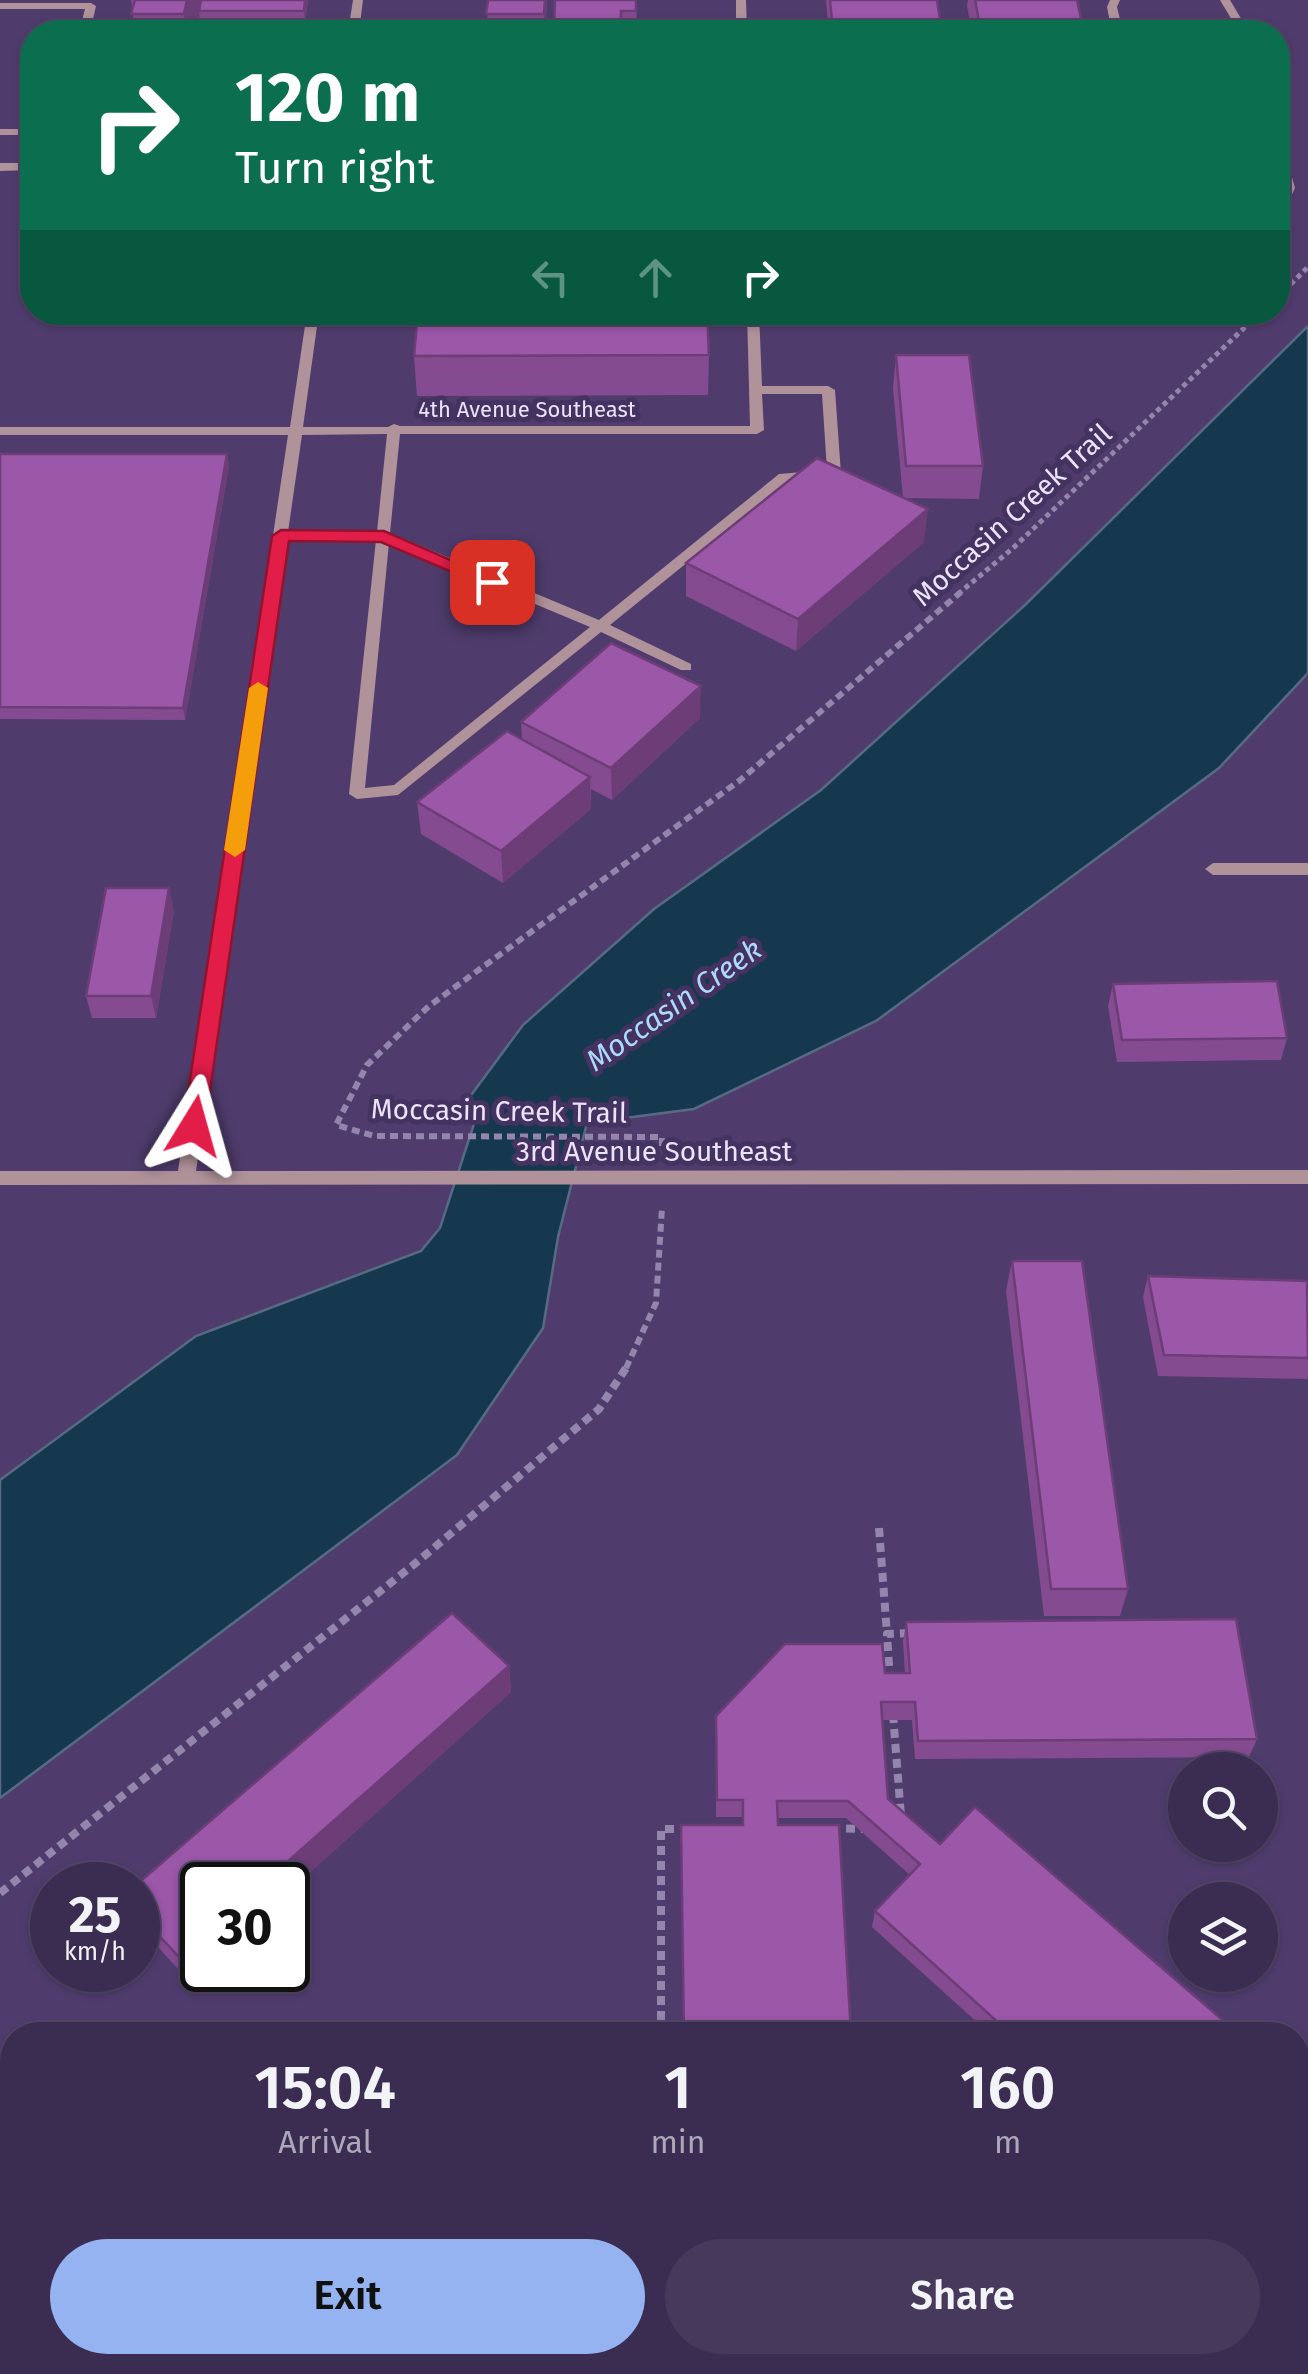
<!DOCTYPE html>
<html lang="en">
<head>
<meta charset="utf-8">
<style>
	:root { --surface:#3b2d52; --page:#46395c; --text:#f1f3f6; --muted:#aca8b8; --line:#544969; --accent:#95b2f1 }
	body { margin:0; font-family:"Fira Sans",sans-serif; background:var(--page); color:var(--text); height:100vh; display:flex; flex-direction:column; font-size:38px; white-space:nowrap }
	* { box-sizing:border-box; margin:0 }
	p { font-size:32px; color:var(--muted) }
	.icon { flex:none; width:55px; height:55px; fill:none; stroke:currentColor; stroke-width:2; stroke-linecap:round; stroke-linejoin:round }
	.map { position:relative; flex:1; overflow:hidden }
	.side { position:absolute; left:0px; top:2022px; width:1310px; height:352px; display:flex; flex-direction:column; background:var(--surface); border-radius:40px 40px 0 0; box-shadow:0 2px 8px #0004,0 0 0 2px var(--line) }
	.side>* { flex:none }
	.hud { position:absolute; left:20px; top:20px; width:1270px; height:305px; border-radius:40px; box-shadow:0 2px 8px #0004,0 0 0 2px var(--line); background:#0b6e4f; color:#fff; overflow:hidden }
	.tools { position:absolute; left:1168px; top:1752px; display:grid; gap:20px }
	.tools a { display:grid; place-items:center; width:110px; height:110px; border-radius:50%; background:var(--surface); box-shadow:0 2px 8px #0004,0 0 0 2px var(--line); font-size:50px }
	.speed { position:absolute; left:30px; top:1862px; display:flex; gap:20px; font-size:50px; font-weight:700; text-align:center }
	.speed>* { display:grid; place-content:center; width:130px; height:130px; border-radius:50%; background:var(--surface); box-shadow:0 2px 8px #0004,0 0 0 2px var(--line); line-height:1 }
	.speed small { font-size:25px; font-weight:400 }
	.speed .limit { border:5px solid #111; border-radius:15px; background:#fff; color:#111 }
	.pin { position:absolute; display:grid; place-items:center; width:85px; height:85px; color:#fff; margin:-42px; border-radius:20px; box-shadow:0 5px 15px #0006 }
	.me { position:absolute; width:110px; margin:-55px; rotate:8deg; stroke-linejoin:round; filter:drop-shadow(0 0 8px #0008) }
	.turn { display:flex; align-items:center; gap:35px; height:210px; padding:0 50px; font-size:45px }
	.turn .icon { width:130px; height:130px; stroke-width:2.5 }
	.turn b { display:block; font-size:70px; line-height:85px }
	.lanes { display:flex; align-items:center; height:95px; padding:0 50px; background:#0003; justify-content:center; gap:50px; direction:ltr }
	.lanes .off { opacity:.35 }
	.eta { display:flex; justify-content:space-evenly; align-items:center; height:170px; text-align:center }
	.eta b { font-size:60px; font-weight:600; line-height:70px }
	.action { display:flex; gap:20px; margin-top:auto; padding:20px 50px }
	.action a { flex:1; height:115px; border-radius:60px; background:var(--accent); color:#111; font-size:40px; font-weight:600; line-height:115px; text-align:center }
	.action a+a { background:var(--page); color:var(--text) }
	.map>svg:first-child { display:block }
	.water { fill:#16384f; stroke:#566b83; stroke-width:2.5 }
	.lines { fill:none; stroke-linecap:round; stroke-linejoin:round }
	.path-far2 { stroke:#9385ab; stroke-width:5; stroke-dasharray:5 4; stroke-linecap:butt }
	.path-far1 { stroke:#9385ab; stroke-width:6; stroke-dasharray:8 5; stroke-linecap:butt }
	.path { stroke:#9385ab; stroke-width:8; stroke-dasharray:9 6; stroke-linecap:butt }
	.minor { fill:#b0929a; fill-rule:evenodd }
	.wall { fill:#854b90 }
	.shaded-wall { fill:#6c3d76 }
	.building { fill:#9b57a8; stroke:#6c3d76; stroke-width:2.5 }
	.route { fill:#e11d48; stroke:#92132f; stroke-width:2.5 }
	.slow { fill:#f59e0b }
	.labels { text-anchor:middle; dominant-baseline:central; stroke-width:10; stroke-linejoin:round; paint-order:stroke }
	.far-street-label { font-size:22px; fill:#ebe3fb; stroke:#443261 }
	.street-label { font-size:28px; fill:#ebe3fb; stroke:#443261 }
	.water-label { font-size:30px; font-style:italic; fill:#acdafd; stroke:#443261 }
</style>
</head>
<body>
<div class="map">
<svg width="1308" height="2374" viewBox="0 0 1308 2374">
	<rect width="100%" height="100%" fill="#4f3c6d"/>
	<polygon class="water" points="1308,326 1308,673 1219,768 876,1021 694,1109 587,1123 558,1237 543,1328 457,1455 0,1798 0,1480 196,1336 421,1251 440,1228 475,1121 460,1110 523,1025 654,909 821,790 1025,605"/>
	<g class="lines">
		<g class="path-far2">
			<polyline points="1278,297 1308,267"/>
			<polyline points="958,594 1012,549 1261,312"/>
		</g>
		<g class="path-far1">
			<polyline points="662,1146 662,1137 374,1136 336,1125 367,1065 429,1006 739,781 961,592"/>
			<polyline points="626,1368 656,1303 662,1208"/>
		</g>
		<g class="path">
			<polyline points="879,1528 887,1634"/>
			<polyline points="890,1681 887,1634 911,1633"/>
			<polyline points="893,1714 901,1816"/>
			<polyline points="831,1828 863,1829"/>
			<polyline points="0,1893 417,1562 599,1409 628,1365"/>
			<polyline points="661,2035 661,1829 688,1829"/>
			<polyline points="479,2374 626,2372 639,2362"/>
		</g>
		<g class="minor">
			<polygon points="353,0 363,0 359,32 348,32"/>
			<polygon points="736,0 746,0 747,32 736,32"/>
			<polygon points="1110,0 1120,0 1117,7 1123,32 1112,32 1107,7"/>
			<polygon points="1220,0 1230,0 1249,32 1239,32"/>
			<polygon points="0,3 91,3 96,6 90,32 79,32 85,9 0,9"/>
			<polygon points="268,19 274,22 272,32 261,32 262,22"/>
			<rect x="0" y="129" width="32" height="6"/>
			<polygon points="1278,144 1284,148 1295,188 1284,211 1278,215 1278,199 1283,188 1278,168"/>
			<polygon points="0,163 32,163 32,170 0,171"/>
			<path d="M 307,312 L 319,312 L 303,427 L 388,427 L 394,424 L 400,426 L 750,426 L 747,312 L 759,312 L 762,386 L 828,386 L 835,390 L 841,474 L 834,478 L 788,481 L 610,625 L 691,664 L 691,670 L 681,670 L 601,632 L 398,795 L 357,799 L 349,794 L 376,540 L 286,540 L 196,1171 L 1308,1170 L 1308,1184 L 0,1185 L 0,1171 L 178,1171 L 288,435 L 0,435 L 0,427 L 290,427 ZM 762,394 L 822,394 L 827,470 L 779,474 L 599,620 L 390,533 L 400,434 L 757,434 L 764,430 ZM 387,434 L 377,532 L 288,532 L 302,435 ZM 389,543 L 590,627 L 394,785 L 365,788 Z"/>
			<polygon points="1213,863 1308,863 1308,875 1213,875 1205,869"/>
		</g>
	</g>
	<g class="wall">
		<polygon points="131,0 308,0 305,22 200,22 198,32 135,32"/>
		<polygon points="488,0 547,0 545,32 487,32"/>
		<polygon points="636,0 637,32 554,32"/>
		<polygon points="826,0 937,0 942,32 829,32"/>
		<polygon points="968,0 1077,0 1084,32 972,32 967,6"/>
		<polygon points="709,355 708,395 417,396 414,356"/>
		<polygon points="896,355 983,466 979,499 904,498 924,542 796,651 686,596 686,563 903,498 893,388"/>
		<polygon points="0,454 227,454 229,466 185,720 0,719"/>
		<polygon points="700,718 612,800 591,789 591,809 503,883 421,834 417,802 522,739 521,722"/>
		<polygon points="174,910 156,1018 92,1018 86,996"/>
		<polygon points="1113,984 1287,1038 1281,1060 1117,1062 1108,1006"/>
		<polygon points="1012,1261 1128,1589 1120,1616 1044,1616 1006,1291"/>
		<polygon points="1148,1276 1308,1283 1308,1379 1158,1376 1143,1297"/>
		<polygon points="906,1622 1257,1739 1249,1757 915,1759 912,1720 883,1720 888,1799 940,1844 1240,2035 991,2035 872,1927 875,1911 910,1875 846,1818 777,1818 742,1825 742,1817 716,1817 716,1716 885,1673 905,1673 903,1641"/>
		<polygon points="509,1666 511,1692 288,1892 288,1885 202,1885 202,1967 188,1980 138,1925 138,1885"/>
	</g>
	<g class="shaded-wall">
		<polygon points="187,0 205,0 199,11 200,22 198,32 186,32 184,14"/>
		<polygon points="305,0 308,0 305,22 304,11"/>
		<polygon points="545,0 547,0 544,32 544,14"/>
		<polygon points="227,454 229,466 185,720 183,708"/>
		<polygon points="928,509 924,542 796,651 798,619"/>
		<polygon points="701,686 700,718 612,800 611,768"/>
		<polygon points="590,777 591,809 503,883 501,851"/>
		<polygon points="169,888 174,910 156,1018 151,996"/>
		<polygon points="509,1666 511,1692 288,1892 288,1885 261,1885"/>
		<polygon points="202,1937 202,1967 188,1980 179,1957"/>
	</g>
	<g class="building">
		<polygon points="135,0 187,0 184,14 131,14"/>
		<polygon points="201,0 305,0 304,11 199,11"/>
		<polygon points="488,0 545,0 544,14 486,14"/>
		<polygon points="555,0 636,0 636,11 621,11 621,32 554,32"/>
		<polygon points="830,0 937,0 942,32 833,32"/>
		<polygon points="975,0 1077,0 1084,32 981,32"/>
		<polygon points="1162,28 1222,28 1223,32 1163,32"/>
		<polygon points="418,312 707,312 709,355 414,356"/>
		<polygon points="896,355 969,355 983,466 906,466"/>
		<polygon points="0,454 227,454 183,708 0,707"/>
		<polygon points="817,458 928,509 798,619 686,563"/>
		<polygon points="611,643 701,686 611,768 521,722"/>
		<polygon points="507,731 590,777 501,851 417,802"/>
		<polygon points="106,888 169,888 151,996 86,996"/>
		<polygon points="1277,981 1287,1038 1122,1040 1113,984"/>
		<polygon points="1012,1261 1082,1261 1128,1589 1051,1589"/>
		<polygon points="1148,1276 1307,1281 1308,1358 1164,1355"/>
		<polygon points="452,1613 509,1666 261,1885 202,1885 202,1937 179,1957 138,1913 138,1885 136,1885"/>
		<polygon points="1236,1619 1257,1739 918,1741 915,1702 881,1702 888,1799 940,1844 975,1807 1240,2035 1012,2035 875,1911 920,1864 848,1801 777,1801 778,1825 839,1825 851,2035 684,2035 681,1825 743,1825 743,1800 717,1800 716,1716 785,1644 882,1644 885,1673 910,1673 906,1622"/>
		<rect x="178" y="2033" width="450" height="2"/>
	</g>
	<polygon class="route" points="281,530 384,531 501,582 492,587 485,586 381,542 289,541 205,1126 194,1135 183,1126 272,536"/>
	<polygon class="slow" points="258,682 268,688 245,850 235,857 224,850 249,688"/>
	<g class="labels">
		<g class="far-street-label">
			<text x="527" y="409">4th Avenue Southeast</text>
		</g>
		<g class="street-label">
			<text transform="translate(1012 515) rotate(-42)">Moccasin Creek Trail</text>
			<text transform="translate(499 1111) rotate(1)">Moccasin Creek Trail</text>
			<text x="654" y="1151">3rd Avenue Southeast</text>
		</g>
		<g class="water-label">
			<text transform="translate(674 1005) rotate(-35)">Moccasin Creek</text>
		</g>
	</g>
</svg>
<div class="tools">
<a><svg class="icon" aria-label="search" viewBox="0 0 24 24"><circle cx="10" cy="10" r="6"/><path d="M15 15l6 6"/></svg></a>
<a><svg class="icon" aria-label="layers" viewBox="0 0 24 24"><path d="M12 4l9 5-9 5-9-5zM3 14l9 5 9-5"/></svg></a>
</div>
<div class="speed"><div>25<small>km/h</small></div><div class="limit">30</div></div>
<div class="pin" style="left:492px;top:582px;background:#d93025"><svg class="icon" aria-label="arrive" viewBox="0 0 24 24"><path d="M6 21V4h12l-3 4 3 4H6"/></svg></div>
<svg class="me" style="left:194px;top:1126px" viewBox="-20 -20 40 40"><path d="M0-17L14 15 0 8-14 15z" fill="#e11d48" stroke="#fff" stroke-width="4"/></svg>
<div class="hud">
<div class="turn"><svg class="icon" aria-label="right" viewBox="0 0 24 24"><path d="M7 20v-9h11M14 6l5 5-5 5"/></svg><div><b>120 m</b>Turn right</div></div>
<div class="lanes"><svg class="icon off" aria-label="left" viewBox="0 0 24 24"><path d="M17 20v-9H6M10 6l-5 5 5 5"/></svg><svg class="icon off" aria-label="ahead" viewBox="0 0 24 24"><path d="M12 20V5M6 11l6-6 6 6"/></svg><svg class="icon" aria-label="right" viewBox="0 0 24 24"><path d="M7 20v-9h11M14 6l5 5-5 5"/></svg></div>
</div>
<section class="side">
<div class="eta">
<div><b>15:04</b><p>Arrival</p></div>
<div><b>1</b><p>min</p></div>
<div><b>160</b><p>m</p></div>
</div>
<div class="action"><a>Exit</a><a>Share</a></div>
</section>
</div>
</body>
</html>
